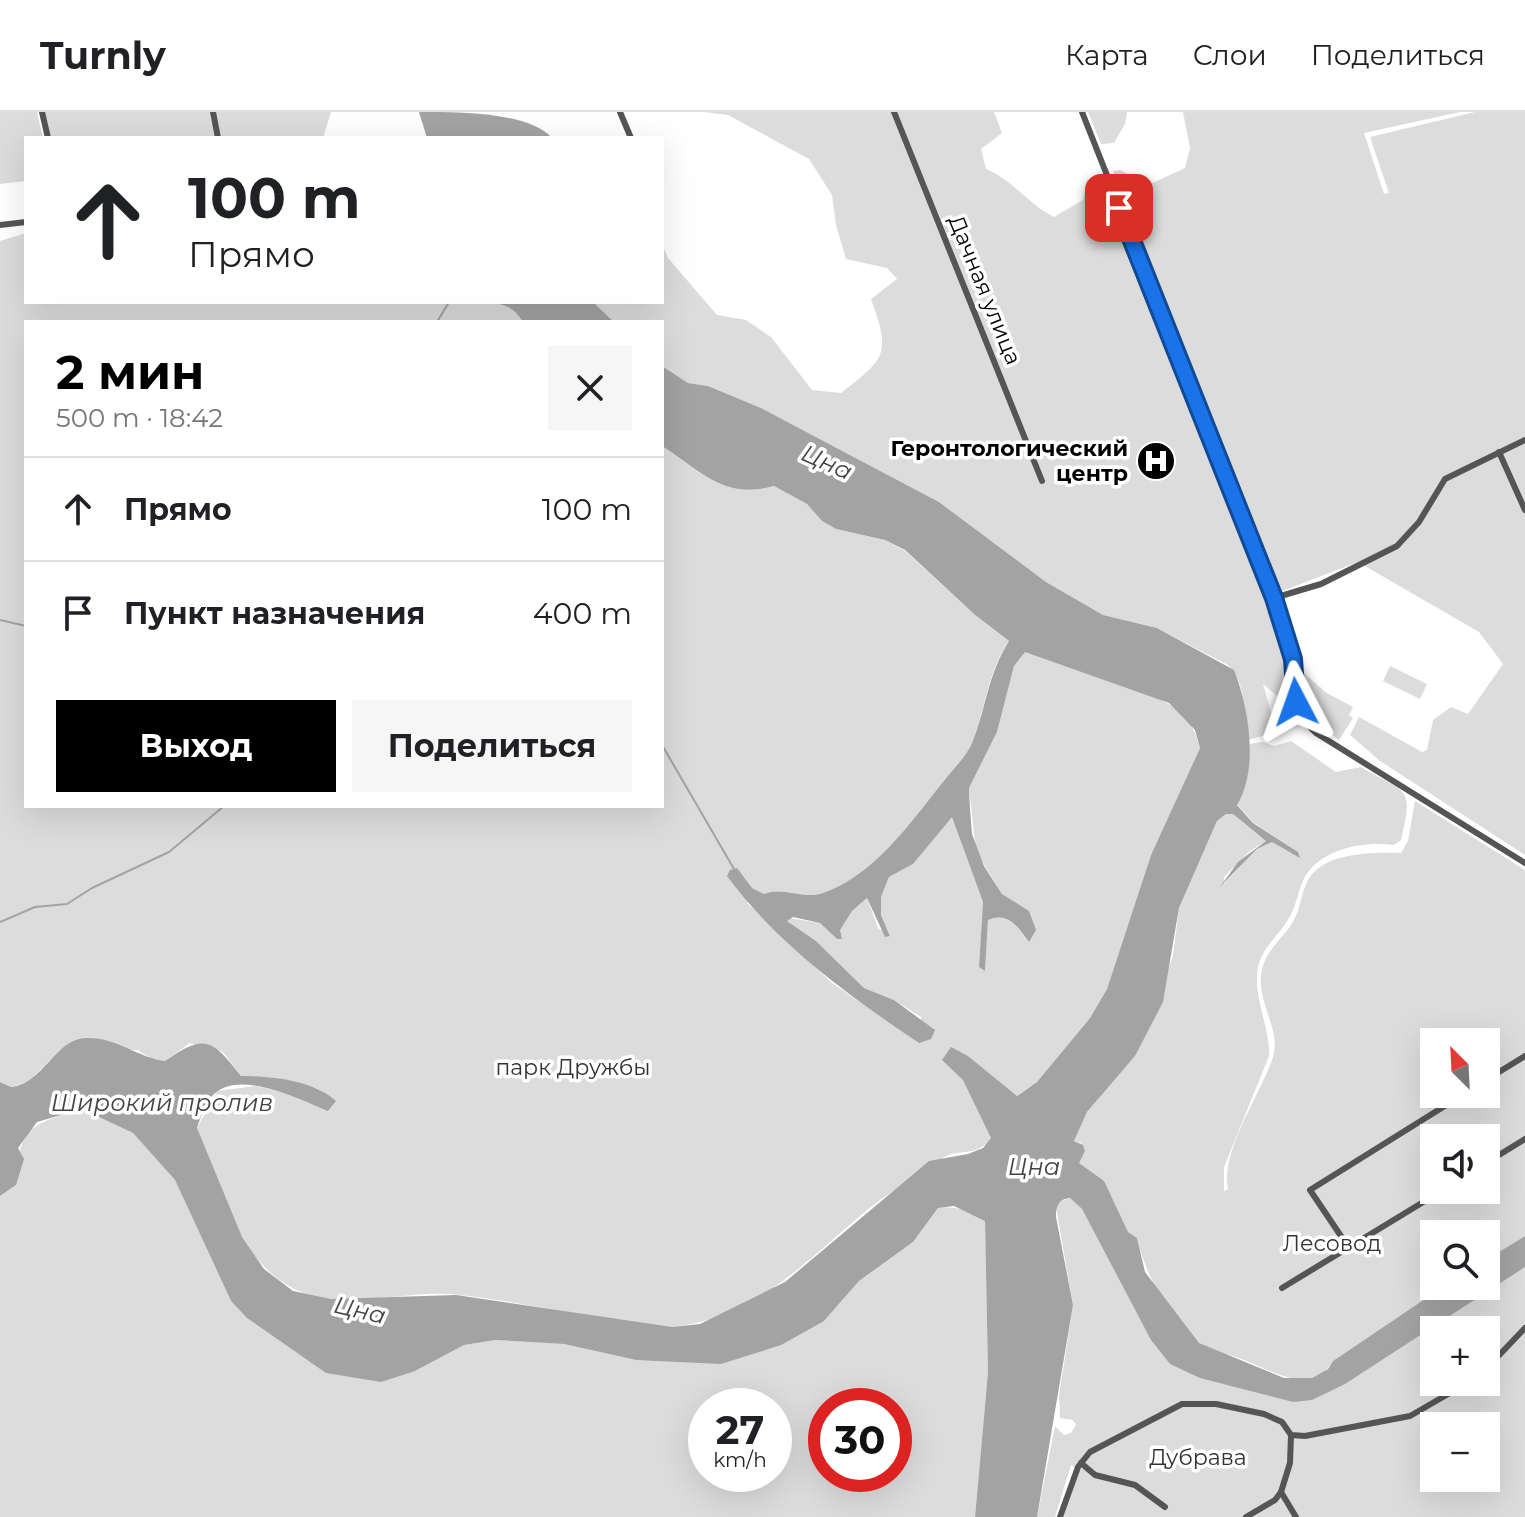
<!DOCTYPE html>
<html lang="ru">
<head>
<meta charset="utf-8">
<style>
	:root { --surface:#fff; --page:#f6f6f6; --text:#202124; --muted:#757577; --line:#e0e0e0; --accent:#000 }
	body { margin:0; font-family:Montserrat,sans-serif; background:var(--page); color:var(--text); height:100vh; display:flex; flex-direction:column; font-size:30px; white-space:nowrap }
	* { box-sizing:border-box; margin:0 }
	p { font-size:26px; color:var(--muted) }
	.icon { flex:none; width:44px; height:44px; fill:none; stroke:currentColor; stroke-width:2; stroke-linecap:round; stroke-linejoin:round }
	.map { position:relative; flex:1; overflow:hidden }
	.details { position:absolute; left:24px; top:208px; width:640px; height:488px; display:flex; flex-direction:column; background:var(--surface); border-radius:0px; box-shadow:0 8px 32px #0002 }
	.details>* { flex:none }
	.top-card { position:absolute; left:24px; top:24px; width:640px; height:168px; border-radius:0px; box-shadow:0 8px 32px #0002; background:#fff; color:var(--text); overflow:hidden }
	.needle { width:52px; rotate:336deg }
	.fabs { position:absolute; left:1420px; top:916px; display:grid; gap:16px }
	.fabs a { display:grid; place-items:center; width:80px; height:80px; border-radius:0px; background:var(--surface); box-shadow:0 8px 32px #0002; font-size:40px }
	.speed { position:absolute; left:688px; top:1276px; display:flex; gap:16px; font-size:40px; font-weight:700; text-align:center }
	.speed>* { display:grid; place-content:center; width:104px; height:104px; border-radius:50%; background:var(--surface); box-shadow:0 8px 32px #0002; line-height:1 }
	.speed small { font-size:20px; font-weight:400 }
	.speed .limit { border:12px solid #d22; background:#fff; color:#111 }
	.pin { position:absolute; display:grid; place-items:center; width:68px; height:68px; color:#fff; margin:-34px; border-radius:16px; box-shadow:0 4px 12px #0006 }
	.me { position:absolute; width:88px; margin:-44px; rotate:356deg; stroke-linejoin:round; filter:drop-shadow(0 0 6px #0008) }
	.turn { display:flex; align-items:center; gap:28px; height:168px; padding:0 32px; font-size:36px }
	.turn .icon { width:104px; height:104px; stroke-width:2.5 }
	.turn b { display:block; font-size:56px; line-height:68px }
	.round { display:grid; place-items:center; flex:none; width:84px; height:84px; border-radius:0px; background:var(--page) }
	.summary { display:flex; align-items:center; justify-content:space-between; height:136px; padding:0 32px }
	h1 { font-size:48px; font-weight:700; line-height:60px; color:var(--accent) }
	.cta { display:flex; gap:16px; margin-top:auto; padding:16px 32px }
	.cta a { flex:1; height:92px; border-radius:0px; background:var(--accent); color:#fff; font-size:32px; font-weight:700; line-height:92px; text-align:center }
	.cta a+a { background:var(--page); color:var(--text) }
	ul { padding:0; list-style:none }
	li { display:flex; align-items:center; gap:24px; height:104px; padding:0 32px; border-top:2px solid var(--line) }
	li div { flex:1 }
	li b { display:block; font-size:30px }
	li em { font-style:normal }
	header { display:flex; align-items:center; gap:48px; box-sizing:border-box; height:112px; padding:0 40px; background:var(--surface); border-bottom:2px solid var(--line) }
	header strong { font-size:38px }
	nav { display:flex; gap:44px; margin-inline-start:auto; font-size:28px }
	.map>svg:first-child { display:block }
	.green { fill:#dcdcdc; fill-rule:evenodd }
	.water { fill:#a3a3a3 }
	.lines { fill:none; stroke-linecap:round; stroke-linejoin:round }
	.stream { stroke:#a3a3a3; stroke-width:2 }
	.street { stroke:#555; stroke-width:6 }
	.route-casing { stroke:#114b97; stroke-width:20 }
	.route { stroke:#1a73e8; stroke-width:14 }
	.labels { text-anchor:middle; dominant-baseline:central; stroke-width:7; stroke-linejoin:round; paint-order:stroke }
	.street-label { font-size:22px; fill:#000; stroke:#fff }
	.poi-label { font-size:22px; font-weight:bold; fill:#000; stroke:#fff; text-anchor:end }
	.park-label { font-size:22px; fill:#333; stroke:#fff }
	.water-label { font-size:24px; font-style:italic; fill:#444; stroke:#fff }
</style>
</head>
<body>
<header>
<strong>Turnly</strong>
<nav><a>Карта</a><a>Слои</a><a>Поделиться</a></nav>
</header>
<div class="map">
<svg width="1525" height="1405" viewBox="0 0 1525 1405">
	<rect width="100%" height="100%" fill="#fff"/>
	<g class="green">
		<polygon points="0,0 37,0 43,26 26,26 26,69 0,72"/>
		<polygon points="41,0 331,0 323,26 48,26"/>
		<path d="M 704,0 L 994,0 L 1002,21 L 981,37 L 986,57 C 1013,68 1028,92 1054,105 L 1083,88 L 1087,68 L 1107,71 L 1277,520 L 1293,548 L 1288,582 L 1278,585 L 1263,572 L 1273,607 L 1267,623 L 1247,628 C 1245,605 1246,569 1228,553 L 1157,516 L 1103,503 L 1046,470 L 939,390 L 761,296 L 708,274 L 688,271 L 662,254 L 662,210 L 614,210 L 593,190 L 662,190 L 664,137 L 668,146 L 717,203 L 746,208 L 771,225 L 812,278 L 841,281 C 886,246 891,242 871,187 L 897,167 L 887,156 L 846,147 L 836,113 L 832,83 L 809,47 L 728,3 Z"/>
		<polygon points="1088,0 1127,0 1125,12 1114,31 1101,32"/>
		<polygon points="1183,0 1460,0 1364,21 1384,82 1389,81 1370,25 1475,0 1525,0 1525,743 1380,649 1350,623 1359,605 1422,640 1427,638 1433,608 1451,595 1468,602 1503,552 1479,520 1358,450 1277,481 1113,59 1121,58 1146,74 1185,56 1190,36"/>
		<path d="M 26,121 L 26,190 L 484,190 C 503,192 512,193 523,210 L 26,210 L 26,694 L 662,694 L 662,334 C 700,360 725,388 774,374 L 807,392 L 822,409 L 836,417 L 885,428 L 905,439 L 974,502 L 1009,529 C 987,560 986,596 972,631 C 966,645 952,658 943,670 C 910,711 876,763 823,781 C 803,788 784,774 764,782 L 752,776 L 747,791 L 832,871 L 919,931 L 921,905 L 894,888 L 864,876 L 816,829 L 787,809 L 789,806 L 820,811 L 837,827 L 842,826 L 839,818 L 852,799 L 867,786 L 878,816 L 890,823 L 881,803 L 881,785 L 889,765 L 913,752 L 952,704 L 983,790 L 979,855 L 985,858 L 988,808 C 1009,799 1017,816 1029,830 L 1029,800 L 1002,782 L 976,739 L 969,676 L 997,620 L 1014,554 L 1025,539 C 1064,553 1157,576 1183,603 C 1193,613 1196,623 1200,636 L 1151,743 L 1107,877 L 1090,906 L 1037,970 L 1016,984 L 968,944 L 951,936 L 992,1026 C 974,1047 960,1035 943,1046 C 918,1063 891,1079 867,1098 C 807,1148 755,1207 672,1215 C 600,1209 531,1191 460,1183 C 418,1178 374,1191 331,1187 C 247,1180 221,1084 197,1016 L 217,979 L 256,974 L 285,981 L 319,977 L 278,966 L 241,964 L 223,940 L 190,931 L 165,949 L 152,947 L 138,938 L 60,938 L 28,970 L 11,975 L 0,970 L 0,129 Z"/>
		<polygon points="1390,554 1427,572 1420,587 1383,569"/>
		<path d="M 1303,560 L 1325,580 L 1353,595 L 1349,603 L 1353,606 L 1339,628 C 1312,608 1294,595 1303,560 Z"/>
		<path d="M 1291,629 L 1336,660 L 1361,655 C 1407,683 1414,672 1401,728 L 1394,733 C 1362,729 1316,737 1302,771 C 1297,783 1296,795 1289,806 C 1276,828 1258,837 1257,864 C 1256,892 1270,917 1269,944 L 1224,1055 L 1224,1079 L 1228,1077 C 1220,1039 1261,982 1273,945 C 1280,921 1263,898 1261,874 C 1259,846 1274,835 1289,816 C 1300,802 1300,785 1307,770 C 1321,740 1373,740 1401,741 L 1408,729 L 1415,689 L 1525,758 L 1525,1124 L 1486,1148 L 1486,1122 L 1434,1122 L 1434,1174 L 1444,1174 L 1333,1249 C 1310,1286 1267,1256 1239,1246 C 1225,1241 1211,1240 1199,1231 C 1169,1208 1145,1161 1137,1126 L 1131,1128 L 1069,1054 L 1085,1039 L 1081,1031 L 1074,1029 L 1087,1000 L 1135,944 L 1173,844 L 1179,796 L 1217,709 L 1226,702 L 1233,702 L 1266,729 L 1250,739 L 1224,765 L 1224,772 L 1257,737 L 1272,730 L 1299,745 L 1298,740 L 1254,711 L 1237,692 L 1246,672 L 1248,632 L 1263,630 L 1274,634 ZM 1434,930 L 1486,930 L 1486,982 L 1434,982 ZM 1434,1026 L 1486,1026 L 1486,1078 L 1434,1078 Z"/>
		<path d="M 82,997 L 133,1021 L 175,1068 L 231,1189 L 326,1261 L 415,1259 L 464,1233 L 496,1228 L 564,1232 L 636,1248 L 824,1209 L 859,1169 L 913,1130 L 938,1096 C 956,1094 970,1098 985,1108 L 988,1260 L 975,1405 L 0,1405 L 0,1084 L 16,1073 C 19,1015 29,1013 82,997 ZM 706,1294 L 774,1294 L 774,1362 L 706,1362 ZM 826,1294 L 894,1294 L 894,1362 L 826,1362 Z"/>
		<path d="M 1070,1086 L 1082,1097 L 1151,1227 L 1170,1252 L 1293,1290 L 1525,1155 L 1525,1405 L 1063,1405 L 1079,1359 L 1071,1353 L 1055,1405 L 1037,1405 L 1055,1314 L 1064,1323 L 1071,1321 L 1076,1313 L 1073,1308 L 1060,1306 L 1059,1284 L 1073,1193 L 1056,1095 L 1061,1089 ZM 1434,1218 L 1486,1218 L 1486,1270 L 1434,1270 ZM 1434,1314 L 1486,1314 L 1486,1366 L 1434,1366 Z"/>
	</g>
	<g class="water">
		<path d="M 419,0 C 460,0 529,0 552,26 L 427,26 Z"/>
		<path d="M 484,190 L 593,190 L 614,210 L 523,210 C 512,193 503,192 484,190 Z"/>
		<path d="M 662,254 L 688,271 L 708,274 L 761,296 L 939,390 L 1046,470 L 1103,503 L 1157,516 L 1234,558 C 1249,595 1259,658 1237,693 L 1253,711 L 1298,740 L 1300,746 L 1272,730 L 1257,737 L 1220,775 L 1238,750 L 1266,729 L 1233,702 L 1226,702 L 1217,709 L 1179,796 L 1163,890 L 1135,944 L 1087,1000 L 1074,1029 L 1083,1033 L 1085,1039 L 1079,1051 L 1104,1069 L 1128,1120 L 1137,1126 L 1145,1160 L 1199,1231 L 1284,1266 L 1312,1266 L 1328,1257 L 1333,1249 L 1444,1174 L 1486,1174 L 1486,1148 L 1525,1124 L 1525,1155 L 1345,1272 L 1312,1288 L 1293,1290 L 1200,1266 L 1170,1252 L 1151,1228 L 1082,1097 L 1070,1086 C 1058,1087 1056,1095 1056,1105 L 1073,1193 L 1037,1405 L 975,1405 L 988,1260 L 985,1109 L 954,1094 L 938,1096 L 913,1130 L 859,1169 L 824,1209 L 781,1233 L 721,1252 L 636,1248 L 564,1232 L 496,1228 L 464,1233 L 415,1259 L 381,1270 L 326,1261 L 247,1206 L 231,1189 L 175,1068 L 133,1021 L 82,997 L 37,1010 L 18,1036 L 24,1047 L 16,1073 L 0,1084 L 0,970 L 11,975 C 44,972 55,925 88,926 C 118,926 139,946 165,949 C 205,921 212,927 241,964 C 271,964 313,968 336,989 L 328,999 C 302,988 240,957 214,982 C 205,991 201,1004 197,1016 L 242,1125 L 264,1157 L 293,1179 L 331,1187 L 456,1183 L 672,1215 L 700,1212 L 785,1170 L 929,1049 L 968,1042 L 983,1036 L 991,1026 L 963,968 L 942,948 L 951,935 L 968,944 L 1017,984 L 1037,970 L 1090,906 L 1107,877 L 1151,743 L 1200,636 L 1195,618 L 1169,591 L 1025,540 L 1014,554 L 997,620 L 969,676 L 970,697 L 972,722 L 984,754 L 1002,782 L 1029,799 L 1036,818 L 1029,830 C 1018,816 1009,799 988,808 L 985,859 L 979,855 L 983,790 L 952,705 L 913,752 L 889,765 L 881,785 L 881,803 L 890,824 L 885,825 L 867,786 L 852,799 L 840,818 L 842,827 L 837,827 L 820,811 L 793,805 L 787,809 L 816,829 L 864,876 L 894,888 L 935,918 L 931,927 L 919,931 C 849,884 777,832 727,764 L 730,758 L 737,756 L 752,776 L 764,782 C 784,774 803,788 823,781 C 875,763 910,711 943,670 C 952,658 966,645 972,631 C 987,594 987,564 1009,529 L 974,502 L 905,438 L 885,428 L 836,417 L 822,409 L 807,392 L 774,374 C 724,388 702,360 662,334 Z"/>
	</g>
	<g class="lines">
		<g class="stream">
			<polyline points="437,210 449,190"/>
			<polyline points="0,508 26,514"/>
			<polyline points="662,633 734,757"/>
			<polyline points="0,810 35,795 67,792 92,776 169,740 224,694"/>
		</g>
		<g class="street">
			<polyline points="42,0 48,26"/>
			<polyline points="213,0 218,26"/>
			<polyline points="620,0 631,26"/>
			<polyline points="894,0 1042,369"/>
			<path d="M 1082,0 L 1274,486 C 1280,506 1287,526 1293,546 C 1300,574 1292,600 1316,621 L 1525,751"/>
			<polyline points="0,113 26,110"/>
			<polyline points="1499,340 1525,398"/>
			<polyline points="1274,486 1321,472 1397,434 1419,410 1445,367 1525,328"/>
			<polyline points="1486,968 1525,944"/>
			<polyline points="1486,1051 1525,1027"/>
			<polyline points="1349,1136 1310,1078 1464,982"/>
			<polyline points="1282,1176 1443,1078"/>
			<polyline points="1486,1257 1525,1216"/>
			<polyline points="1291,1323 1290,1351 1281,1380 1296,1405"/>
			<polyline points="1081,1351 1095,1363 1135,1373 1165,1395"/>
			<polyline points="1060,1405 1078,1355 1090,1340 1182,1292 1216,1292 1264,1302 1282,1310 1291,1323 1305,1324 1410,1304 1469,1270"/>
			<polyline points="1246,1405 1275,1388 1281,1380"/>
		</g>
	</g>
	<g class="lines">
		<g class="route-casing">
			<polyline id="route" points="1119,96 1274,486 1293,547 1296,590"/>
		</g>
		<use href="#route" class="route"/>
	</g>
	<defs>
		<g id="hospital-disc" transform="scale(2)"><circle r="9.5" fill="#000" stroke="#fff"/><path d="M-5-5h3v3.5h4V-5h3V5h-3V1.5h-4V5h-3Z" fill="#fff"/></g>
	</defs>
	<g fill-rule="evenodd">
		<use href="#hospital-disc" x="1156" y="349"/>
	</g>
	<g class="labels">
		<g class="street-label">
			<text transform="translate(985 178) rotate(68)">Дачная улица</text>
		</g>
		<g class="poi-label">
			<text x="1128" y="336">Геронтологический<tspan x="1128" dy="25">центр</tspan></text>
		</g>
		<g class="park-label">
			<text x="573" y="955">парк Дружбы</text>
			<text x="1332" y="1131">Лесовод</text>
			<text x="1198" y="1345">Дубрава</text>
		</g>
		<g class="water-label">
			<text transform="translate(827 350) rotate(24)">Цна</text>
			<text x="162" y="990">Широкий пролив</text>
			<text x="1034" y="1054">Цна</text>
			<text transform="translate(360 1198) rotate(13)">Цна</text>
		</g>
	</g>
</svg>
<div class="fabs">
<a><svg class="needle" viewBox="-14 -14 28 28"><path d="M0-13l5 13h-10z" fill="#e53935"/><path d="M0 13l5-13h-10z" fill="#757577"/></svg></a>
<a><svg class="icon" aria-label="sound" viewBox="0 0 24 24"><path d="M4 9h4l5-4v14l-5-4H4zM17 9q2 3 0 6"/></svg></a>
<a><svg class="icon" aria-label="search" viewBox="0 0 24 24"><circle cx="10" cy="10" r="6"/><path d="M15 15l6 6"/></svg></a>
<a>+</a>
<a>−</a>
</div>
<div class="speed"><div>27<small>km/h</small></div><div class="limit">30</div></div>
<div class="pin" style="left:1119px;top:96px;background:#d93025"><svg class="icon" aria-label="arrive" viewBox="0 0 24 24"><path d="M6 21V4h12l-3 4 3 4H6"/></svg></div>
<svg class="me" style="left:1296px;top:590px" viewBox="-20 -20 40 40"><path d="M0-17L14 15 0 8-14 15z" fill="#1a73e8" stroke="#fff" stroke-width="4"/></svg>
<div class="top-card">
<div class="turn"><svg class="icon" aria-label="ahead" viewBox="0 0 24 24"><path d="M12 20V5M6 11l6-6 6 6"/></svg><div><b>100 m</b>Прямо</div></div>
</div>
<section class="details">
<div class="summary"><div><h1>2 мин</h1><p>500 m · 18:42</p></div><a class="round"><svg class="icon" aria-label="close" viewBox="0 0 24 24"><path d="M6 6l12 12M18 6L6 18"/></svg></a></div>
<ul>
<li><svg class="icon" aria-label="ahead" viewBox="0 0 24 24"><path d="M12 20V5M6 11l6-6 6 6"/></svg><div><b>Прямо</b></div><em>100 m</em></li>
<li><svg class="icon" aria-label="arrive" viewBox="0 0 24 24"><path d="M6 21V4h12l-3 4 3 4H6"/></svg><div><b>Пункт назначения</b></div><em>400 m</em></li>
</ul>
<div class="cta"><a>Выход</a><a>Поделиться</a></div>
</section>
</div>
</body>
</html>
